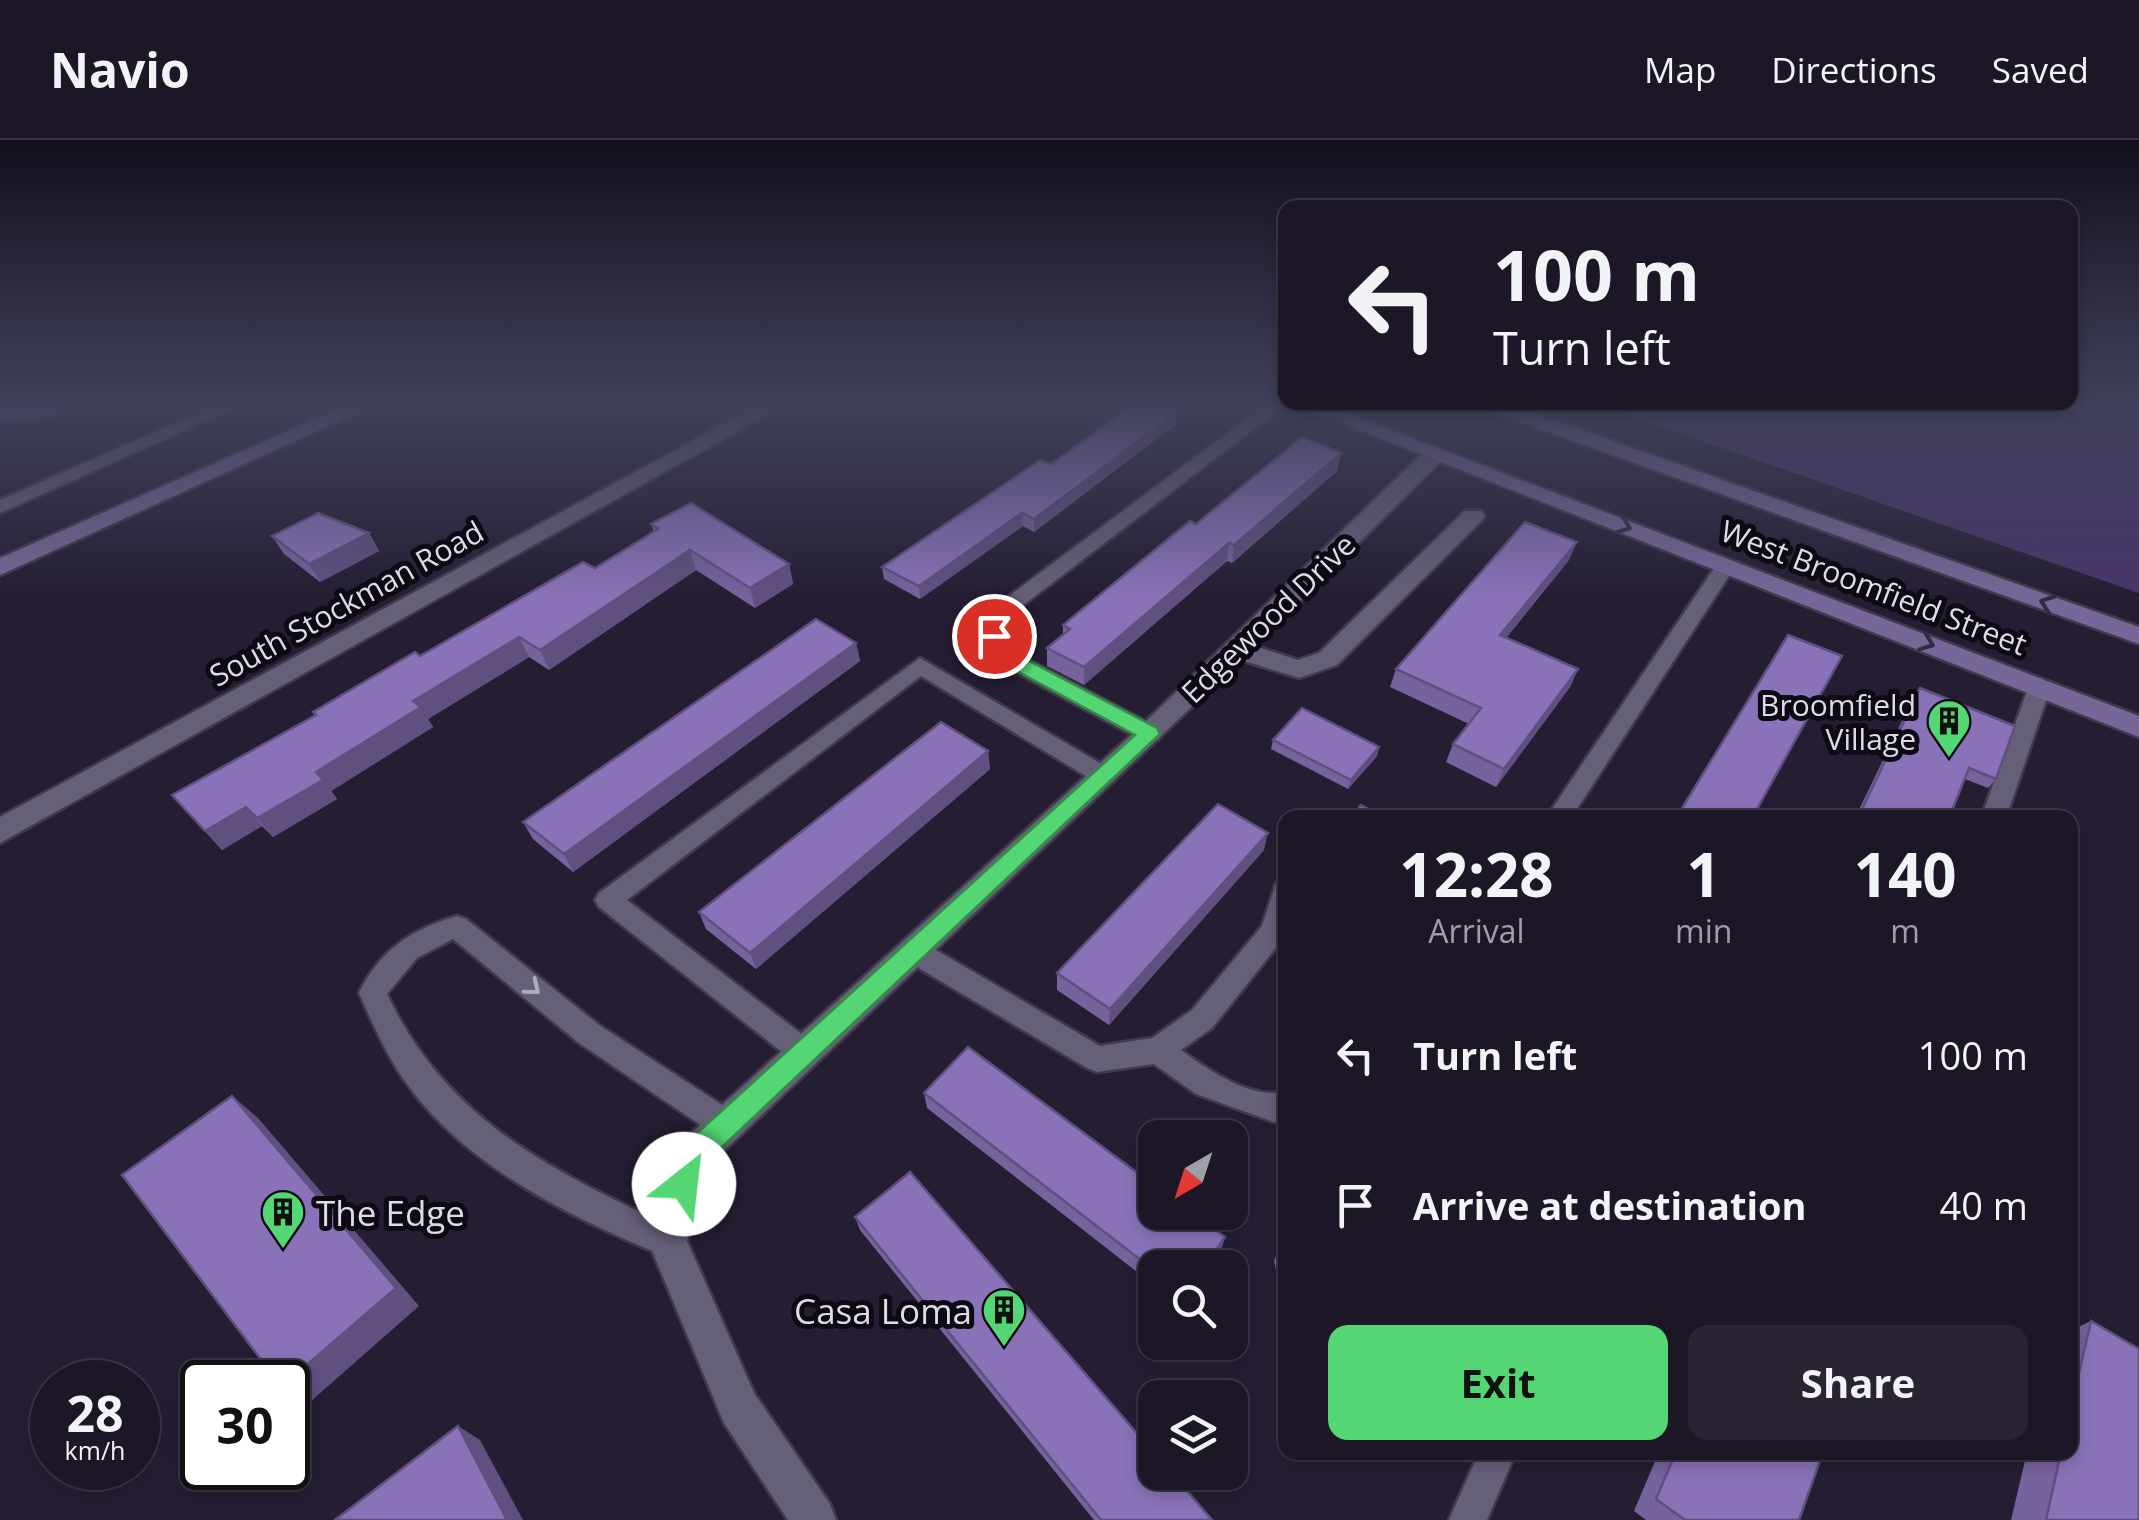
<!DOCTYPE html>
<html lang="en">
<head>
<meta charset="utf-8">
<style>
	:root { --surface:#1c1626; --page:#292332; --text:#f1f3f6; --muted:#a09fa7; --line:#3a3543; --accent:#53d673 }
	body { margin:0; font-family:"Open Sans",sans-serif; background:var(--page); color:var(--text); height:100vh; display:flex; flex-direction:column; font-size:38px; white-space:nowrap }
	* { box-sizing:border-box; margin:0 }
	p { font-size:32px; color:var(--muted) }
	.icon { flex:none; width:55px; height:55px; fill:none; stroke:currentColor; stroke-width:2; stroke-linecap:round; stroke-linejoin:round }
	.map { position:relative; flex:1; overflow:hidden }
	.panel { position:absolute; left:1278px; top:670px; width:800px; height:650px; display:flex; flex-direction:column; background:var(--surface); border-radius:20px; box-shadow:0 5px 15px #0003,0 0 0 2px var(--line) }
	.panel>* { flex:none }
	.top-card { position:absolute; left:1278px; top:60px; width:800px; height:210px; border-radius:20px; box-shadow:0 5px 15px #0003,0 0 0 2px var(--line); background:#1c1626; color:var(--text); overflow:hidden }
	.needle { width:65px; rotate:219deg }
	.fabs { position:absolute; left:1138px; top:980px; display:grid; gap:20px }
	.fabs a { display:grid; place-items:center; width:110px; height:110px; border-radius:20px; background:var(--surface); box-shadow:0 5px 15px #0003,0 0 0 2px var(--line); font-size:50px }
	.speed { position:absolute; left:30px; top:1220px; display:flex; gap:20px; font-size:50px; font-weight:700; text-align:center }
	.speed>* { display:grid; place-content:center; width:130px; height:130px; border-radius:50%; background:var(--surface); box-shadow:0 5px 15px #0003,0 0 0 2px var(--line); line-height:1 }
	.speed small { font-size:25px; font-weight:400 }
	.speed .limit { border:5px solid #111; border-radius:15px; background:#fff; color:#111 }
	.pin { position:absolute; display:grid; place-items:center; width:85px; height:85px; color:#fff; margin:-42px; border:5px solid #fff; border-radius:50%; box-shadow:0 2px 10px #0007 }
	.me { position:absolute; width:110px; margin:-55px; rotate:29deg; stroke-linejoin:round; filter:drop-shadow(0 0 8px #0008) }
	.turn { display:flex; align-items:center; gap:35px; height:210px; padding:0 50px; font-size:45px }
	.turn .icon { width:130px; height:130px; stroke-width:2.5 }
	.turn b { display:block; font-size:70px; line-height:85px }
	.eta { display:flex; justify-content:space-evenly; align-items:center; height:170px; text-align:center }
	.eta b { font-size:60px; font-weight:700; line-height:70px }
	.action { display:flex; gap:20px; margin-top:auto; padding:20px 50px }
	.action a { flex:1; height:115px; border-radius:20px; background:var(--accent); color:#111; font-size:40px; font-weight:700; line-height:115px; text-align:center }
	.action a+a { background:var(--page); color:var(--text) }
	ul { padding:0; list-style:none }
	li { display:flex; align-items:center; gap:30px; height:150px; padding:0 50px }
	li div { flex:1 }
	li b { display:block; font-size:38px }
	li em { font-style:normal }
	header { display:flex; align-items:center; gap:60px; box-sizing:border-box; height:140px; padding:0 50px; background:var(--surface); border-bottom:2px solid var(--line) }
	header strong { font-size:48px }
	nav { display:flex; gap:55px; margin-inline-start:auto; font-size:35px }
	.map>svg:first-child { display:block }
	.green { fill:#49366b }
	.lines { fill:none; stroke-linecap:round; stroke-linejoin:round }
	.lane-casing { stroke:#403a4c; stroke-width:5 }
	.street-casing { stroke:#403a4c; stroke-width:5 }
	.secondary-casing { stroke:#403a4c; stroke-width:5 }
	.lane { fill:#665f78; fill-rule:evenodd }
	.street { fill:#665f78; fill-rule:evenodd }
	.secondary { fill:#776798; fill-rule:evenodd }
	.wall { fill:#76629d }
	.shaded-wall { fill:#605080 }
	.building { fill:#8972b7; stroke:#605080; stroke-width:2.5 }
	.oneway { stroke:#322b42 }
	.oneway2 { stroke:#aea9bc }
	.route { fill:#53d673; stroke:#368b4b; stroke-width:2.5 }
	.labels { text-anchor:middle; dominant-baseline:central; stroke-width:10; stroke-linejoin:round; paint-order:stroke }
	.street-label { font-size:30px; fill:#dedae9; stroke:#0d0a13 }
	.poi-label { font-size:30px; fill:#dedae9; stroke:#0d0a13; text-anchor:end }
	.near-poi-label { font-size:35px; fill:#dedae9; stroke:#0d0a13; text-anchor:start }
</style>
</head>
<body>
<header>
<strong>Navio</strong>
<nav><a>Map</a><a>Directions</a><a>Saved</a></nav>
</header>
<div class="map">
<svg width="2139" height="1380" viewBox="0 0 2139 1380">
	<rect width="100%" height="100%" fill="#251e33"/>
	<polygon class="green" points="1622,264 2139,264 2139,453 1616,271"/>
	<g class="lines">
		<g class="lane-casing">
			<g id="lane">
				<polygon points="220,264 243,264 0,373 0,360"/>
				<polygon points="1267,264 1286,264 1013,473 1006,495 1017,514 1158,588 1162,594 1158,600 1142,600 1001,524 984,495 997,465"/>
				<polygon points="1726,419 1736,425 1571,678 1546,678 1719,421"/>
				<polygon points="920,518 1110,629 1114,635 1102,644 1094,641 921,536 627,760 812,902 816,911 812,920 802,924 792,920 599,767 595,760 599,753"/>
				<polygon points="2040,538 2051,546 2006,678 1981,678 2029,546"/>
				<path d="M 1285,740 L 1283,799 L 1212,888 L 1181,910 C 1208,930 1250,959 1285,952 L 1285,980 L 1274,982 L 1196,954 L 1154,924 L 1097,932 L 1087,928 L 902,818 L 898,810 L 902,802 L 912,799 L 922,802 L 1100,906 L 1152,898 L 1192,870 L 1262,786 L 1276,743 Z"/>
				<path d="M 457,776 L 466,779 L 599,885 L 736,974 L 740,984 L 736,994 L 725,998 L 714,994 L 579,903 L 453,799 L 417,818 L 387,854 C 447,982 556,1033 678,1090 L 683,1101 L 678,1112 L 667,1117 C 576,1080 470,1029 410,948 C 388,919 374,886 359,853 C 380,810 412,789 457,776 Z"/>
				<polygon points="1479,1312 1516,1312 1487,1380 1449,1380"/>
			</g>
		</g>
		<g class="street-casing">
			<g id="street">
				<polygon points="761,264 786,264 0,703 0,677"/>
				<polygon points="1435,307 1446,314 1443,319 1255,506 1298,520 1319,513 1465,371 1481,371 1485,376 1481,381 1337,525 1299,538 1241,520 709,1025 687,1101 754,1253 830,1364 836,1380 788,1380 724,1283 648,1101 680,1003 1140,587 1427,309"/>
			</g>
		</g>
		<g class="secondary-casing">
			<g id="secondary">
				<polygon points="350,264 376,264 0,435 0,418"/>
				<polygon points="1294,264 1322,264 2139,576 2139,597"/>
				<polygon points="1479,264 1508,264 2139,487 2139,504 1482,268"/>
			</g>
		</g>
		<use href="#lane" class="lane"/>
		<use href="#street" class="street"/>
		<use href="#secondary" class="secondary"/>
	</g>
	<g class="wall">
		<polygon points="0,264 65,264 53,277 0,281"/>
		<polygon points="1176,273 1175,285 1034,392 1023,386 920,459 884,439 882,427 1051,324"/>
		<polygon points="1337,331 1232,423 1227,421 1084,545 1047,526 1047,508 1063,495 1063,485 1196,384"/>
		<polygon points="651,384 789,424 793,444 755,468 696,430 549,530 529,517 428,579 433,587 331,651 337,659 273,697 262,686 222,710 172,655 315,576 313,572 595,428 654,392"/>
		<polygon points="369,393 379,411 320,442 284,414 272,396"/>
		<polygon points="1569,420 1506,498 1578,529 1570,547 1496,647 1446,622 1453,604 1469,584 1390,547 1396,529"/>
		<polygon points="856,503 860,521 573,732 533,699 523,682"/>
		<polygon points="1920,548 1996,639 1988,648 1965,639 1949,678 1855,678 1913,558"/>
		<polygon points="1273,600 1379,607 1377,616 1348,649 1271,609"/>
		<polygon points="988,611 990,629 756,829 706,789 699,772"/>
		<polygon points="1264,710 1109,885 1057,850 1057,833"/>
		<polygon points="924,953 1225,1097 1221,1110 1155,1128 1155,1146 927,968"/>
		<polygon points="855,1077 1212,1380 1094,1380 860,1090"/>
		<polygon points="1285,1107 1285,1167 1274,1121 1279,1108"/>
		<polygon points="2091,1181 2139,1380 2011,1380 2027,1312 2070,1312 2070,1191"/>
		<polygon points="1659,1312 1823,1312 1799,1380 1646,1380 1634,1371"/>
	</g>
	<g class="shaded-wall">
		<polygon points="43,264 65,264 53,277"/>
		<polygon points="1176,273 1175,285 1034,392 1034,379"/>
		<polygon points="1341,313 1337,331 1232,423 1234,405"/>
		<polygon points="1022,373 1023,386 920,459 919,446"/>
		<polygon points="369,393 379,411 320,442 309,424"/>
		<polygon points="1577,402 1569,420 1494,513 1500,495"/>
		<polygon points="1229,403 1227,421 1084,545 1084,527"/>
		<polygon points="690,410 696,430 549,530 540,510"/>
		<polygon points="789,424 793,444 755,468 750,448"/>
		<polygon points="519,497 529,517 428,579 433,587 331,651 337,659 273,697 257,678 316,632 413,561"/>
		<polygon points="856,503 860,521 573,732 564,714"/>
		<polygon points="1578,529 1570,547 1496,647 1504,629"/>
		<polygon points="1379,607 1377,616 1348,649 1351,640"/>
		<polygon points="988,611 990,629 756,829 750,813"/>
		<polygon points="246,667 262,686 222,710 205,691"/>
		<polygon points="1268,693 1264,710 1109,885 1110,869"/>
		<polygon points="232,956 258,978 419,1166 310,1262 288,1250"/>
		<polygon points="1225,1097 1221,1110 1209,1128 1203,1128"/>
		<polygon points="458,1286 480,1300 523,1380 507,1380"/>
	</g>
	<g class="building">
		<polygon points="1135,264 1170,264 1176,273 1034,379 1022,373 919,446 882,427 1040,320 1051,324"/>
		<polygon points="1302,297 1341,313 1234,405 1229,403 1084,527 1047,508 1070,489 1063,485 1190,381 1196,384"/>
		<polygon points="691,363 789,424 750,448 690,410 540,510 519,497 413,561 421,567 316,632 323,640 257,678 246,667 205,691 172,655 316,575 313,572 415,512 420,516 583,422 595,428 658,389 651,384"/>
		<polygon points="318,373 369,393 309,424 272,396"/>
		<polygon points="1525,382 1577,402 1500,495 1578,529 1504,629 1453,604 1481,568 1396,529"/>
		<polygon points="816,479 856,503 564,714 523,682"/>
		<polygon points="1788,495 1842,516 1752,678 1676,678"/>
		<polygon points="1920,548 2015,586 1996,639 1969,628 1949,678 1858,678"/>
		<polygon points="1302,568 1379,607 1351,640 1273,600"/>
		<polygon points="941,582 988,611 750,813 699,772"/>
		<polygon points="1218,664 1268,693 1110,869 1057,833"/>
		<polygon points="1361,665 1385,678 1351,678"/>
		<polygon points="968,907 1155,1046 1155,1072 1191,1072 1225,1097 1203,1128 1155,1128 1155,1131 924,953"/>
		<polygon points="232,956 396,1148 287,1242 278,1242 122,1035"/>
		<polygon points="910,1032 1155,1314 1155,1332 1171,1332 1212,1380 1101,1380 855,1077"/>
		<polygon points="1285,1107 1285,1133 1279,1108"/>
		<polygon points="2091,1181 2139,1209 2139,1380 2046,1380 2061,1312 2070,1312 2070,1272"/>
		<polygon points="458,1286 507,1380 335,1380"/>
		<polygon points="1676,1312 1823,1312 1799,1380 1685,1380 1656,1359"/>
	</g>
	<defs><path id="oneway-chevron" d="M-2-3.5L2.5 0L-2 3.5" fill="none" stroke-width="1.6" stroke-linecap="round" stroke-linejoin="round" transform="scale(2.5)"/></defs>
	<g class="oneway">
		<use href="#oneway-chevron" transform="translate(1624 386) rotate(21)"/>
		<use href="#oneway-chevron" transform="translate(2047 463) rotate(-160)"/>
		<use href="#oneway-chevron" transform="translate(1927 503) rotate(21)"/>
	</g>
	<use class="oneway2" href="#oneway-chevron" transform="translate(533 848) rotate(39)"/>
	<linearGradient id="sky" x2="0" y2="1"><stop stop-color="#14101c"/><stop offset="0.58" stop-color="#40415b"/><stop offset="1" stop-color="#40415b" stop-opacity="0"/></linearGradient>
	<rect width="2139" height="457" fill="url(#sky)"/>
	<polygon class="route" points="994,489 1001,491 1016,514 1157,588 1160,594 705,1023 694,1053 684,1057 674,1053 670,1044 683,1006 1135,595 1002,523 985,496"/>
	<defs>
		<g id="building-pin" transform="scale(2.25)"><path d="M0 17L-7.5 6A9.5 9.5 0 1 1 7.5 6Z" fill="#53d673" stroke="#0d0a13"/><path d="M-4-6H4V6H1V3H-1V6H-4ZM-2.5-4.3h1.7v1.8h-1.7ZM.8-4.3h1.7v1.8H.8ZM-2.5-1h1.7V.8h-1.7ZM.8-1h1.7V.8H.8Z" fill="#111"/></g>
	</defs>
	<g fill-rule="evenodd">
		<use href="#building-pin" x="1949" y="581"/>
		<use href="#building-pin" x="283" y="1072"/>
		<use href="#building-pin" x="1004" y="1170"/>
	</g>
	<g class="labels">
		<g class="street-label">
			<text transform="translate(1874 447) rotate(21)">West Broomfield Street</text>
			<text transform="translate(346 463) rotate(-29)">South Stockman Road</text>
			<text transform="translate(1268 478) rotate(-44)">Edgewood Drive</text>
		</g>
		<g class="poi-label">
			<text x="1916" y="564">Broomfield<tspan x="1916" dy="34">Village</tspan></text>
		</g>
		<g class="near-poi-label">
			<text x="316" y="1072">The Edge</text>
			<text x="972" y="1170" text-anchor="end">Casa Loma</text>
		</g>
	</g>
</svg>
<div class="fabs">
<a><svg class="needle" viewBox="-14 -14 28 28"><path d="M0-13l5 13h-10z" fill="#e53935"/><path d="M0 13l5-13h-10z" fill="#a09fa7"/></svg></a>
<a><svg class="icon" aria-label="search" viewBox="0 0 24 24"><circle cx="10" cy="10" r="6"/><path d="M15 15l6 6"/></svg></a>
<a><svg class="icon" aria-label="layers" viewBox="0 0 24 24"><path d="M12 4l9 5-9 5-9-5zM3 14l9 5 9-5"/></svg></a>
</div>
<div class="speed"><div>28<small>km/h</small></div><div class="limit">30</div></div>
<div class="pin" style="left:994px;top:496px;background:#d93025"><svg class="icon" aria-label="arrive" viewBox="0 0 24 24"><path d="M6 21V4h12l-3 4 3 4H6"/></svg></div>
<svg class="me" style="left:684px;top:1044px" viewBox="-20 -20 40 40"><circle r="19" fill="#fff"/><path d="M0-13L10 11 0 6-10 11z" fill="#53d673"/></svg>
<div class="top-card">
<div class="turn"><svg class="icon" aria-label="left" viewBox="0 0 24 24"><path d="M17 20v-9H6M10 6l-5 5 5 5"/></svg><div><b>100 m</b>Turn left</div></div>
</div>
<section class="panel">
<div class="eta">
<div><b>12:28</b><p>Arrival</p></div>
<div><b>1</b><p>min</p></div>
<div><b>140</b><p>m</p></div>
</div>
<ul>
<li><svg class="icon" aria-label="left" viewBox="0 0 24 24"><path d="M17 20v-9H6M10 6l-5 5 5 5"/></svg><div><b>Turn left</b></div><em>100 m</em></li>
<li><svg class="icon" aria-label="arrive" viewBox="0 0 24 24"><path d="M6 21V4h12l-3 4 3 4H6"/></svg><div><b>Arrive at destination</b></div><em>40 m</em></li>
</ul>
<div class="action"><a>Exit</a><a>Share</a></div>
</section>
</div>
</body>
</html>
